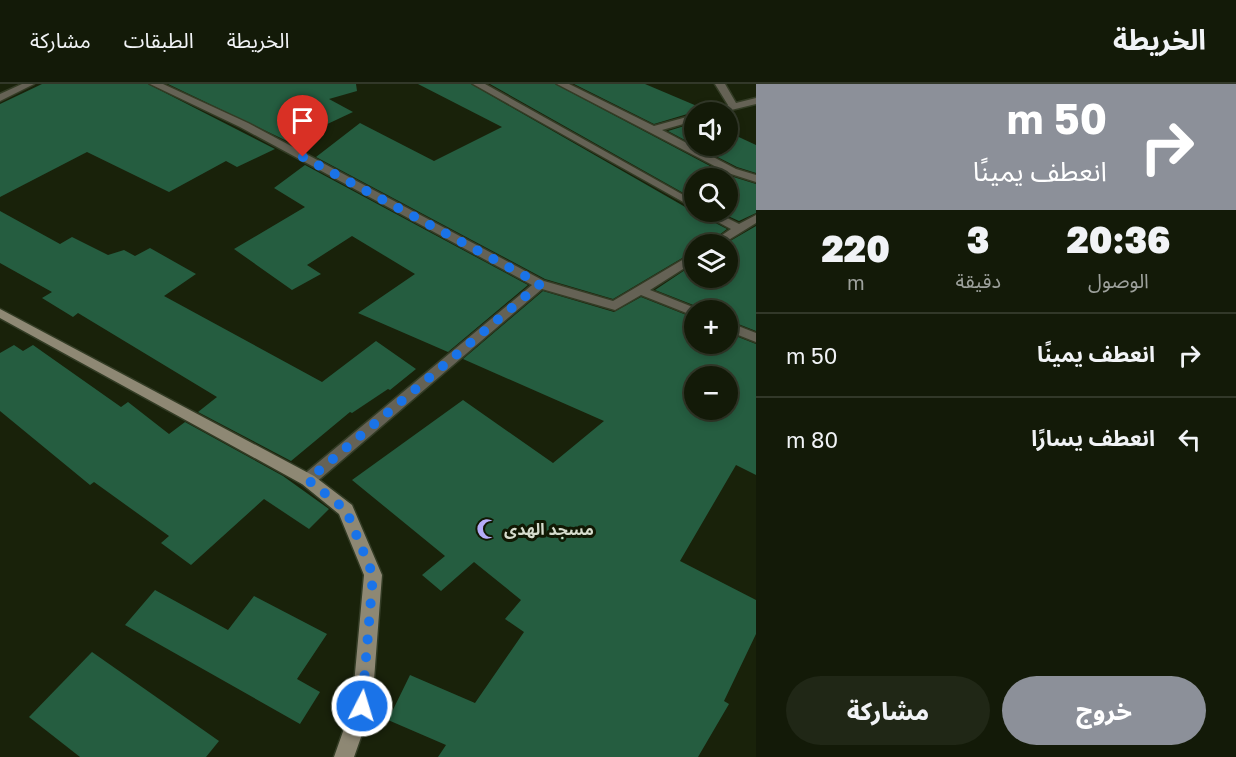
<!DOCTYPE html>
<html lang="ar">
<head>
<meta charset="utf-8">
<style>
	:root { --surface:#131a08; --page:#202716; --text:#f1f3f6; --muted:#9da19c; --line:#323829; --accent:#8c9099 }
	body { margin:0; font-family:"Golos Text","Noto Sans Arabic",sans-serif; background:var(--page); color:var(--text); direction:rtl; height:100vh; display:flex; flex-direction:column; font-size:22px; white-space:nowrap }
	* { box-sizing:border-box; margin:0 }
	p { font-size:20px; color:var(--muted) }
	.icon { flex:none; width:33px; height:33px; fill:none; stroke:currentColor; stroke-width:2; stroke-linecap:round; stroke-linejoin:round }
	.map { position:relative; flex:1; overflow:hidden; direction:ltr }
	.side { display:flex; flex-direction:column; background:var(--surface); width:480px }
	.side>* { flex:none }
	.hud { background:#8c9099; color:#fff; overflow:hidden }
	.controls { position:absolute; left:684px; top:18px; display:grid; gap:12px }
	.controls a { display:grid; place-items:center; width:54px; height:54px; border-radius:50%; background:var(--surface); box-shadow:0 3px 9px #0003,0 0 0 2px var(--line); font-size:30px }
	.pin { position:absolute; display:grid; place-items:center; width:51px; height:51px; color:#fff; margin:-62px -26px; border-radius:50% 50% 50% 0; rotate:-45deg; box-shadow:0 0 6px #0007 }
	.pin .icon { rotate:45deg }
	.me { position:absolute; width:66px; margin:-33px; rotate:5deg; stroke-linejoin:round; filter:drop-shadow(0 0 4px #0008) }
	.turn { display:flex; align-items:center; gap:21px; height:126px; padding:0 30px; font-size:27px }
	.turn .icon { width:78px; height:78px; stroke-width:2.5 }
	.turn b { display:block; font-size:42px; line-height:51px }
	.eta { display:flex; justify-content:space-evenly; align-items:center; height:102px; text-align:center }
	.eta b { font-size:36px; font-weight:800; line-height:42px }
	.cta { display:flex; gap:12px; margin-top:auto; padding:12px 30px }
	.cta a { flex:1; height:69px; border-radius:36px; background:var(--accent); color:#fff; font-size:24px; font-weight:800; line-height:69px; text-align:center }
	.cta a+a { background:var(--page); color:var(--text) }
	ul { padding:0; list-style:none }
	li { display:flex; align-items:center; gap:18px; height:84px; padding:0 30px; border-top:2px solid var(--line) }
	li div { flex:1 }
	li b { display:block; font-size:22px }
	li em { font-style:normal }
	header { display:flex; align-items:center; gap:36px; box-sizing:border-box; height:84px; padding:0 30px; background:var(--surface); border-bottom:2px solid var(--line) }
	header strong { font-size:28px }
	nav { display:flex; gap:33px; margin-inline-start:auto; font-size:21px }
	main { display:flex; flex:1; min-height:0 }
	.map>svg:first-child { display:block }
	.building { fill:#255d40; fill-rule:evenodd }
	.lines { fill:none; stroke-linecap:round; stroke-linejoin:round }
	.street-casing { stroke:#333c25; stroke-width:3 }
	.secondary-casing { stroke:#333c25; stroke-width:3 }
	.street { fill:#656255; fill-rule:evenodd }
	.secondary { fill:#8e8874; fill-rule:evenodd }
	.route { stroke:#1a73e8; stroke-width:10; stroke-dasharray:0 18 }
	.labels { text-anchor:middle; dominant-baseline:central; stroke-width:6; stroke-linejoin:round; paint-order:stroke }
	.poi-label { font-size:16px; font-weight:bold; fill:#d6dccd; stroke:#111803; text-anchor:start }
</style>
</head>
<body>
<header>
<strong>الخريطة</strong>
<nav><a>الخريطة</a><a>الطبقات</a><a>مشاركة</a></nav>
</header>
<main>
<section class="side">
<div class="hud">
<div class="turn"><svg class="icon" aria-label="right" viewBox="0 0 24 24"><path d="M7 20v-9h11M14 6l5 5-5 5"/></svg><div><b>50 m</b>انعطف يمينًا</div></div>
</div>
<div class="eta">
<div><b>20:36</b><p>الوصول</p></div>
<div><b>3</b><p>دقيقة</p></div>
<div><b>220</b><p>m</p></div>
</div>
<ul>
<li><svg class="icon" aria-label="right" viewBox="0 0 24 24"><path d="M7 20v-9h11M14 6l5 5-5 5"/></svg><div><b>انعطف يمينًا</b></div><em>50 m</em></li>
<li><svg class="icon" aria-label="left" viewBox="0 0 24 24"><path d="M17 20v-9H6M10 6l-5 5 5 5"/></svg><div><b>انعطف يسارًا</b></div><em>80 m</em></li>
</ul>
<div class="cta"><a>خروج</a><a>مشاركة</a></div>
</section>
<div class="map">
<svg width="756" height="673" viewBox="0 0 756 673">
	<rect width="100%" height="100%" fill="#19220a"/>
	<g class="building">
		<polygon points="42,0 148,0 275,65 237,83 226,77 169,108 87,68 0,113 0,20"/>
		<polygon points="168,0 356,0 357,7 329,15 353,28 289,58"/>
		<polygon points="418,0 471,0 694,128 700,128 702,132 727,145 707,160 694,160 694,167 613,215 545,195 316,73 360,39 434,77 502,43"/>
		<polygon points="490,0 555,0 727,91 756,100 756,129 739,137 719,128 728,128 728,94 694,94 694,115"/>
		<polygon points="574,0 645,0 704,25 654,40"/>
		<polygon points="694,39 694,61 668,47"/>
		<polygon points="728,48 756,61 756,89 737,83 696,62 728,62"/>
		<polygon points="305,81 528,201 448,268 358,229 415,190 352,152 307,181 321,190 292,206 234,165 305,123 274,104"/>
		<polygon points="0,127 60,160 72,153 108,171 124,166 135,172 150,164 196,190 164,212 322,298 376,257 416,285 390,306 388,305 352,329 350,328 291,377 198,328 217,313 78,229 73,233 42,214 52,208 0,179"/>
		<polygon points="756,142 756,247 728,236 728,226 702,226 701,224 655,206 694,180 694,194 728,194 728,160 725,160"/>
		<path d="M 543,207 L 614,228 L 641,213 L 694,234 L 694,260 L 728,260 L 728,249 L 756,260 L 756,391 L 736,381 L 680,477 L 756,516 L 756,550 L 724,617 L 729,620 L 698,673 L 438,673 L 446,661 L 388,636 L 410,591 L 475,619 L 524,548 L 505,535 L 521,516 L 474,478 L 441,507 L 422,491 L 445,472 L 352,396 L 463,316 L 553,379 L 604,337 L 463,275 ZM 694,292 L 728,292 L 728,326 L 694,326 Z"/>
		<polygon points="14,261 23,267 33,261 121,323 128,318 169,350 185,338 283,392 329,425 309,445 264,415 191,481 161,459 169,452 94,398 90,401 0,327 0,269"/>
		<polygon points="155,506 228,546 254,512 327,550 297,595 320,608 300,640 125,541"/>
		<polygon points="92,568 219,657 206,673 80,673 29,633"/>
	</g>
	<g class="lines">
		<g class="street-casing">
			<g id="street">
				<polygon points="22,0 34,0 0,17 0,10"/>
				<polygon points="150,0 163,0 248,39 544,197 613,217 694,169 694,178 650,206 700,226 694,226 694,232 641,211 615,226 542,205 314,400 302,400 300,396 302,392 532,201 240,43"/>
				<polygon points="473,0 485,0 694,117 694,124"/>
				<polygon points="557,0 569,0 654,42 694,31 694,37 662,46 736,85 756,91 756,98 728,89"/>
				<polygon points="715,0 725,0 736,19 756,14 756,20 723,28 708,28 710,26 728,21"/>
				<polygon points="702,128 715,128 739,140 756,131 756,139 722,160 709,160 731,145 703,130"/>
				<polygon points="728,238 756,249 756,258 728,247"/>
			</g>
		</g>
		<g class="secondary-casing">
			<polygon id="secondary" points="0,225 314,392 352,421 382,491 372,622 354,673 334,673 352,622 364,491 339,430 302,400 0,234"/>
		</g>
		<use href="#street" class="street"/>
		<use href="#secondary" class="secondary"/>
	</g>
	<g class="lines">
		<polyline class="route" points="303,73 540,200 308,396 346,426 373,491 362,622"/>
	</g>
	<defs>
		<g id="mosque-bare" transform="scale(1.62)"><path d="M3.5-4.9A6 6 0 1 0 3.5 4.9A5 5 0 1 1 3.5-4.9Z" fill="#b5acf8" stroke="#111803" stroke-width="2.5" paint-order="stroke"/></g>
	</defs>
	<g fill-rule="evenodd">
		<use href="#mosque-bare" x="487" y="445"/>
	</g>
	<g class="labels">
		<g class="poi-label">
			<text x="504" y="445">مسجد الهدى</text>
		</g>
	</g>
</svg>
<div class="controls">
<a><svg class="icon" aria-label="sound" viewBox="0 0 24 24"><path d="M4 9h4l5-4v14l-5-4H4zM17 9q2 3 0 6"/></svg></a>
<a><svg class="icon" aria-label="search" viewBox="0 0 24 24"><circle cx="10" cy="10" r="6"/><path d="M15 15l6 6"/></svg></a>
<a><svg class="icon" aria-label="layers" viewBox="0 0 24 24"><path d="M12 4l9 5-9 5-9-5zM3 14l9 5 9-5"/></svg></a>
<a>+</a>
<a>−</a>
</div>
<div class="pin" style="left:303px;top:73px;background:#d93025"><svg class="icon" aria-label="arrive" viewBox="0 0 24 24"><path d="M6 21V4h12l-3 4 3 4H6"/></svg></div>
<svg class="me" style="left:362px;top:622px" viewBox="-20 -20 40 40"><circle r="17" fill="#1a73e8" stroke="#fff" stroke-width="3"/><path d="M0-11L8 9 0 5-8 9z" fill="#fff"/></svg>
</div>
</main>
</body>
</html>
